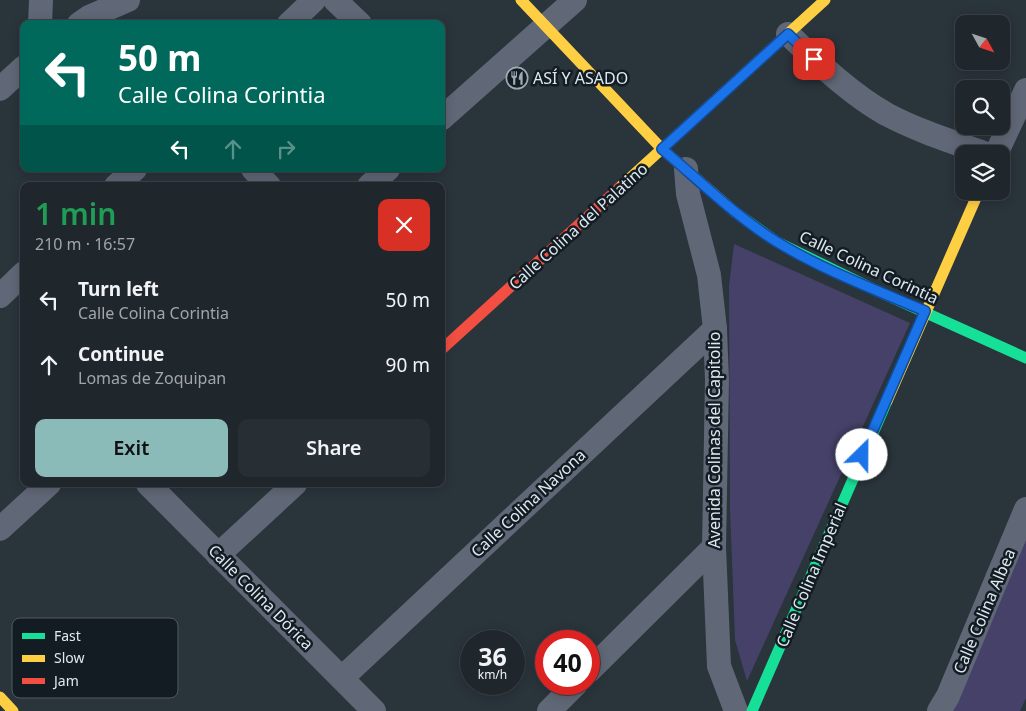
<!DOCTYPE html>
<html lang="en">
<head>
<meta charset="utf-8">
<style>
	:root { --surface:#20272c; --page:#282f34; --text:#f1f3f6; --muted:#a2a5a9; --line:#3d4448; --accent:#8bbbb9 }
	body { margin:0; font-family:"Noto Sans",sans-serif; background:var(--page); color:var(--text); height:100vh; display:flex; flex-direction:column; font-size:19px; white-space:nowrap }
	* { box-sizing:border-box; margin:0 }
	p { font-size:16px; color:var(--muted) }
	.icon { flex:none; width:28px; height:28px; fill:none; stroke:currentColor; stroke-width:2; stroke-linecap:round; stroke-linejoin:round }
	.map { position:relative; flex:1; overflow:hidden }
	.side { position:absolute; left:20px; top:182px; width:425px; height:305px; display:flex; flex-direction:column; background:var(--surface); border-radius:10px; box-shadow:0 2px 12px #0003,0 0 0 1px var(--line) }
	.side>* { flex:none }
	.top-card { position:absolute; left:20px; top:20px; width:425px; height:152px; border-radius:10px; box-shadow:0 2px 12px #0003,0 0 0 1px var(--line); background:#00695c; color:#fff; overflow:hidden }
	.needle { width:32px; rotate:130deg }
	.fabs { position:absolute; left:955px; top:15px; display:grid; gap:10px }
	.fabs a { display:grid; place-items:center; width:55px; height:55px; border-radius:10px; background:var(--surface); box-shadow:0 2px 12px #0003,0 0 0 1px var(--line); font-size:25px }
	.speed { position:absolute; left:460px; top:630px; display:flex; gap:10px; font-size:25px; font-weight:700; text-align:center }
	.speed>* { display:grid; place-content:center; width:65px; height:65px; border-radius:50%; background:var(--surface); box-shadow:0 2px 12px #0003,0 0 0 1px var(--line); line-height:1 }
	.speed small { font-size:12px; font-weight:400 }
	.speed .limit { border:8px solid #d22; background:#fff; color:#111 }
	.pin { position:absolute; display:grid; place-items:center; width:42px; height:42px; color:#fff; margin:-21px; border-radius:10px; box-shadow:0 2px 8px #0006 }
	.me { position:absolute; width:55px; margin:-28px; rotate:23deg; stroke-linejoin:round; filter:drop-shadow(0 0 4px #0008) }
	.turn { display:flex; align-items:center; gap:18px; height:105px; padding:0 15px; font-size:22px }
	.turn .icon { width:65px; height:65px; stroke-width:2.5 }
	.turn b { display:block; font-size:35px; line-height:42px }
	.lanes { display:flex; align-items:center; height:48px; padding:0 15px; background:#0003; justify-content:center; gap:25px; direction:ltr }
	.lanes .off { opacity:.35 }
	.round { display:grid; place-items:center; flex:none; width:52px; height:52px; border-radius:10px; background:var(--page) }
	.head { display:flex; align-items:center; justify-content:space-between; height:85px; padding:0 15px }
	h1 { font-size:30px; font-weight:600; line-height:38px; color:#1e9e55 }
	.action { display:flex; gap:10px; margin-top:auto; padding:10px 15px }
	.action a { flex:1; height:58px; border-radius:10px; background:var(--accent); color:#111; font-size:20px; font-weight:600; line-height:58px; text-align:center }
	.action a+a { background:var(--page); color:var(--text) }
	ul { padding:0; list-style:none }
	li { display:flex; align-items:center; gap:15px; height:65px; padding:0 15px }
	li div { flex:1 }
	li b { display:block; font-size:19px }
	li em { font-style:normal }
	.map>svg:first-child { display:block }
	.green { fill:#454168 }
	.lines { fill:none; stroke-linecap:round; stroke-linejoin:round }
	.street { stroke:#606776; stroke-width:24 }
	.fast { stroke:#16e098; stroke-width:11 }
	.slow { stroke:#ffcf43; stroke-width:11 }
	.jam { stroke:#f24e42; stroke-width:11 }
	.route-casing { stroke:#114b97; stroke-width:12 }
	.route { stroke:#1a73e8; stroke-width:9 }
	.labels { text-anchor:middle; dominant-baseline:central; stroke-width:5; stroke-linejoin:round; paint-order:stroke }
	.poi-label { font-size:16px; fill:#dde9f2; stroke:#131c22; text-anchor:start }
	.street-label { font-size:16px; fill:#dde9f2; stroke:#131c22 }
	.key { fill:#131c22; stroke:#505a60; stroke-width:1 }
	.key-label { font-size:14px; fill:#dde9f2 }
</style>
</head>
<body>
<div class="map">
<svg width="1026" height="711" viewBox="0 0 1026 711">
	<rect width="100%" height="100%" fill="#2a343b"/>
	<g class="green">
		<polygon points="734,244 910,323 747,681 735,640 730,509 729,286"/>
		<polygon points="1026,520 1026,698 1020,711 946,711"/>
	</g>
	<g class="lines">
		<g class="street">
			<polyline points="335,0 360,24"/>
			<polyline points="40,24 41,0"/>
			<polyline points="79,24 89,17 128,0"/>
			<polyline points="289,24 314,0"/>
			<path d="M 788,34 C 819,63 849,93 886,114 C 918,131 953,142 987,154"/>
			<polyline points="0,89 24,67"/>
			<polyline points="441,119 575,0"/>
			<polyline points="996,154 1026,90"/>
			<polyline points="253,169 269,186"/>
			<polyline points="686,169 688,194 709,275 715,329 717,380 714,547 719,666 736,711"/>
			<polyline points="116,186 135,169"/>
			<polyline points="369,186 388,169"/>
			<polyline points="0,296 24,273"/>
			<polyline points="148,484 374,711"/>
			<polyline points="0,529 49,484"/>
			<polyline points="218,555 295,484"/>
			<polyline points="589,671 714,547"/>
			<polyline points="342,678 715,329"/>
			<polyline points="549,711 576,684"/>
			<polyline points="939,711 948,696 1026,509"/>
		</g>
		<g class="fast">
			<polyline points="735,212 777,242 873,289 1026,358"/>
			<polyline points="752,711 887,401"/>
		</g>
		<g class="slow">
			<polyline points="521,0 662,149 735,212"/>
			<polyline points="619,188 825,0"/>
			<polyline points="887,401 979,191"/>
			<polyline points="0,697 13,711"/>
		</g>
		<polyline class="jam" points="441,350 619,188"/>
	</g>
	<g class="lines">
		<g class="route-casing">
			<path id="route" d="M 814,59 L 788,34 L 662,149 C 700,181 735,216 777,242 C 823,270 876,290 925,311 L 862,455"/>
		</g>
		<use href="#route" class="route"/>
	</g>
	<defs>
		<g id="restaurant-ring" transform="scale(1.125)"><circle r="9.5" fill="#131c22" stroke="#9eaab2" stroke-width="1.5"/><path d="M-5-6h1v4h1v-4h1v4h1v-4h1v5L-1.5 .5V6h-2V.5L-5-1ZM5-6V6H3V1.5H1.5Q1.5-4 5-6Z" fill="#9eaab2"/></g>
	</defs>
	<g fill-rule="evenodd">
		<use href="#restaurant-ring" x="517" y="78"/>
	</g>
	<g class="labels">
		<g class="poi-label">
			<text x="533" y="78">ASÍ Y ASADO</text>
		</g>
		<g class="street-label">
			<text transform="translate(578 226) rotate(-42)">Calle Colina del Palatino</text>
			<text transform="translate(869 267) rotate(25)">Calle Colina Corintia</text>
			<text transform="translate(714 440) rotate(-90)">Avenida Colinas del Capitolio</text>
			<text transform="translate(528 503) rotate(-43)">Calle Colina Navona</text>
			<text transform="translate(811 575) rotate(-67)">Calle Colina Imperial</text>
			<text transform="translate(261 597) rotate(45)">Calle Colina Dórica</text>
			<text transform="translate(984 611) rotate(-67)">Calle Colina Albea</text>
		</g>
	</g>
	<rect x="12" y="618" width="166" height="80" rx="8" class="key"/>
	<rect x="22" y="633" width="23" height="6" fill="#16e098"/>
	<rect x="22" y="655" width="23" height="7" fill="#ffcf43"/>
	<rect x="22" y="678" width="23" height="6" fill="#f24e42"/>
	<g class="key-label">
		<text x="54" y="641">Fast</text>
		<text x="54" y="663">Slow</text>
		<text x="54" y="686">Jam</text>
	</g>
</svg>
<div class="fabs">
<a><svg class="needle" viewBox="-14 -14 28 28"><path d="M0-13l5 13h-10z" fill="#e53935"/><path d="M0 13l5-13h-10z" fill="#a2a5a9"/></svg></a>
<a><svg class="icon" aria-label="search" viewBox="0 0 24 24"><circle cx="10" cy="10" r="6"/><path d="M15 15l6 6"/></svg></a>
<a><svg class="icon" aria-label="layers" viewBox="0 0 24 24"><path d="M12 4l9 5-9 5-9-5zM3 14l9 5 9-5"/></svg></a>
</div>
<div class="speed"><div>36<small>km/h</small></div><div class="limit">40</div></div>
<div class="pin" style="left:814px;top:59px;background:#d93025"><svg class="icon" aria-label="arrive" viewBox="0 0 24 24"><path d="M6 21V4h12l-3 4 3 4H6"/></svg></div>
<svg class="me" style="left:862px;top:455px" viewBox="-20 -20 40 40"><circle r="19" fill="#fff"/><path d="M0-13L10 11 0 6-10 11z" fill="#1a73e8"/></svg>
<div class="top-card">
<div class="turn"><svg class="icon" aria-label="left" viewBox="0 0 24 24"><path d="M17 20v-9H6M10 6l-5 5 5 5"/></svg><div><b>50 m</b>Calle Colina Corintia</div></div>
<div class="lanes"><svg class="icon" aria-label="left" viewBox="0 0 24 24"><path d="M17 20v-9H6M10 6l-5 5 5 5"/></svg><svg class="icon off" aria-label="ahead" viewBox="0 0 24 24"><path d="M12 20V5M6 11l6-6 6 6"/></svg><svg class="icon off" aria-label="right" viewBox="0 0 24 24"><path d="M7 20v-9h11M14 6l5 5-5 5"/></svg></div>
</div>
<section class="side">
<div class="head"><div><h1>1 min</h1><p>210 m · 16:57</p></div><a class="round" style="background:#d93025;color:#fff"><svg class="icon" aria-label="close" viewBox="0 0 24 24"><path d="M6 6l12 12M18 6L6 18"/></svg></a></div>
<ul>
<li><svg class="icon" aria-label="left" viewBox="0 0 24 24"><path d="M17 20v-9H6M10 6l-5 5 5 5"/></svg><div><b>Turn left</b><p>Calle Colina Corintia</p></div><em>50 m</em></li>
<li><svg class="icon" aria-label="ahead" viewBox="0 0 24 24"><path d="M12 20V5M6 11l6-6 6 6"/></svg><div><b>Continue</b><p>Lomas de Zoquipan</p></div><em>90 m</em></li>
</ul>
<div class="action"><a>Exit</a><a>Share</a></div>
</section>
</div>
</body>
</html>
